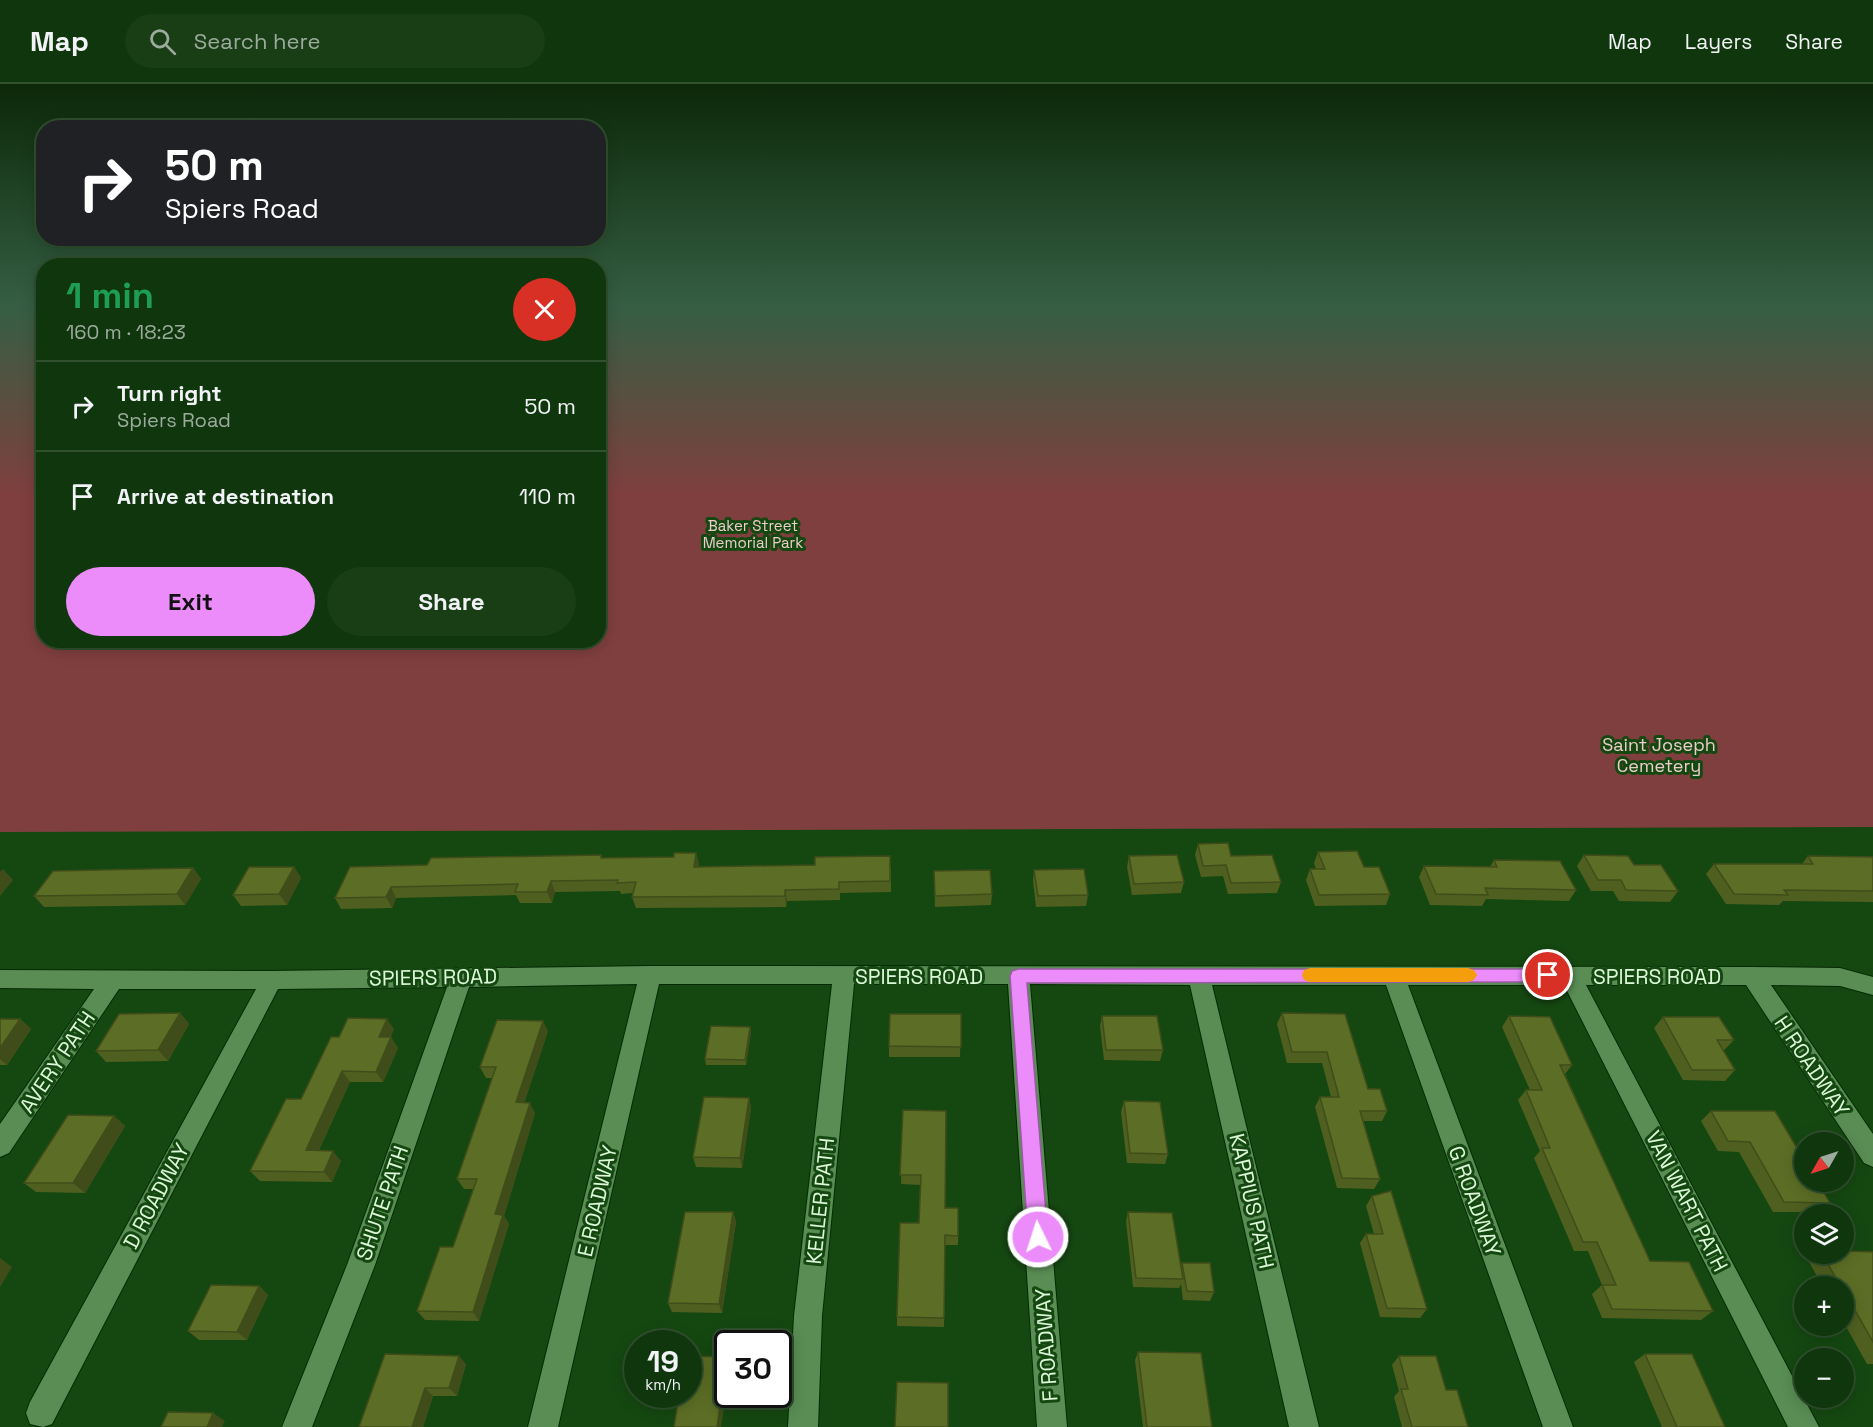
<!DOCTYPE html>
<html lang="en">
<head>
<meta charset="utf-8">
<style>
	:root { --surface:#10360d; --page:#193e16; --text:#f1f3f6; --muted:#9cab9d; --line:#30502e; --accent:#ec8cfb }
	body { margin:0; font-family:"Space Grotesk",sans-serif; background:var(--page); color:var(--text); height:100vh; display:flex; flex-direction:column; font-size:22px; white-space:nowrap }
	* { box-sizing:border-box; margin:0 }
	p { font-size:20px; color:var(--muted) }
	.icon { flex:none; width:33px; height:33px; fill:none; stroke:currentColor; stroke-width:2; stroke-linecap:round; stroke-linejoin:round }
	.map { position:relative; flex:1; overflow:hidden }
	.details { position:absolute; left:36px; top:174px; width:570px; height:390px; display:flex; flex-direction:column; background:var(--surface); border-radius:24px; box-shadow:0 3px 15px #0003,0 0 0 2px var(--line) }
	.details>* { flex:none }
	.hud { position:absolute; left:36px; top:36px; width:570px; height:126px; border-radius:24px; box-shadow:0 3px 15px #0003,0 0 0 2px var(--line); background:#202124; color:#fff; overflow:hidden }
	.needle { width:39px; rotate:231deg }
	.controls { position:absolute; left:1794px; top:1048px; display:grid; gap:12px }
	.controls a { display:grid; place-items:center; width:60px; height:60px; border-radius:50%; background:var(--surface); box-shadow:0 3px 15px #0003,0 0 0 2px var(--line); font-size:30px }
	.speed { position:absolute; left:624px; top:1246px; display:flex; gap:12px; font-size:30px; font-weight:700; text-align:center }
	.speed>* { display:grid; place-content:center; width:78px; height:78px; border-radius:50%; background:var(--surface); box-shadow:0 3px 15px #0003,0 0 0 2px var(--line); line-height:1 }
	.speed small { font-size:15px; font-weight:400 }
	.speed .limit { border:3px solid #111; border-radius:9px; background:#fff; color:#111 }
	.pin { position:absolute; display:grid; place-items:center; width:51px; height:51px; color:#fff; margin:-26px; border:3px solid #fff; border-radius:50%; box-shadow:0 2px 6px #0007 }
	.me { position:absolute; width:66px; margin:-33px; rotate:356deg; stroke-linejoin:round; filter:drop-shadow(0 0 4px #0008) }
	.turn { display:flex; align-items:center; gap:21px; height:126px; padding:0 30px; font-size:27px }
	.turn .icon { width:78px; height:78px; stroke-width:2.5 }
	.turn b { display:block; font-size:42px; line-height:51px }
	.round { display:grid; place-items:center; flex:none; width:63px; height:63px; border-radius:32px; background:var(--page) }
	.head { display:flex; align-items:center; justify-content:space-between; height:102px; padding:0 30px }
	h1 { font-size:36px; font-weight:700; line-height:45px; color:#1e9e55 }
	.cta { display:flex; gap:12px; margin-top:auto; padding:12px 30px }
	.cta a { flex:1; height:69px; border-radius:36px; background:var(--accent); color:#111; font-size:24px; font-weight:700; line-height:69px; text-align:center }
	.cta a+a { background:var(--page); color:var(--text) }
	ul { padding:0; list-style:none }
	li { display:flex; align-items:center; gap:18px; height:90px; padding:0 30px; border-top:2px solid var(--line) }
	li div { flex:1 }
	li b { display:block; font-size:22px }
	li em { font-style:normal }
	header { display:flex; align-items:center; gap:36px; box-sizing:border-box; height:84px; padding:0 30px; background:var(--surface); border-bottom:2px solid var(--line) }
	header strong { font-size:28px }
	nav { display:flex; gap:33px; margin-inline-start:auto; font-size:21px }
	.search { width:420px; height:54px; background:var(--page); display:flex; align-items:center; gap:15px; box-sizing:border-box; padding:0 21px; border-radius:33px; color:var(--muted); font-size:22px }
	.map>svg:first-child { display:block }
	.green { fill:#7f3f3e }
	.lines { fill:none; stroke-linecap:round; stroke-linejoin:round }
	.minor-casing { stroke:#042b03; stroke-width:2 }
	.minor { fill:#598d54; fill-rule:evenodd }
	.wall { fill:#4f5f20 }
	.shaded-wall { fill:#404d1a }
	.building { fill:#5c6e25; stroke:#404d1a; stroke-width:1.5 }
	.route { fill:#ec8cfb; stroke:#995ba3; stroke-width:1.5 }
	.slow { fill:#f59e0b }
	.labels { text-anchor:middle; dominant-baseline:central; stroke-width:6; stroke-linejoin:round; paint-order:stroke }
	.far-park-label { font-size:15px; fill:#ebcdcb; stroke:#154811 }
	.park-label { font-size:18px; fill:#ebcdcb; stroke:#154811 }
	.near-street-label { font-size:21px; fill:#dcf8d9; stroke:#154811 }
</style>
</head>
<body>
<header>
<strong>Map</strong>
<div class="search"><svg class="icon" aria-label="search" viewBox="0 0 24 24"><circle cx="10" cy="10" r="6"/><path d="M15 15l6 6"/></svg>Search here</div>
<nav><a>Map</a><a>Layers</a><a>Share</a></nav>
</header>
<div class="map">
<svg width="1873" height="1343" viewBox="0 0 1873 1343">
	<rect width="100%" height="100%" fill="#154811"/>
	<polygon class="green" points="0,224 43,224 44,556 598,556 599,224 1873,224 1873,743 0,748"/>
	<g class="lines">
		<g class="minor-casing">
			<polygon id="minor" points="650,882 1752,883 1840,884 1873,893 1873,911 1840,902 1771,901 1873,1050 1873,1083 1864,1079 1746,901 1586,901 1819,1343 1788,1343 1564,901 1408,901 1573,1343 1543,1343 1386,901 1212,901 1319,1343 1289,1343 1190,901 1030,900 1067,1343 1037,1343 1008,900 854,900 822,1232 818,1343 788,1343 794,1232 832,900 659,900 558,1343 528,1343 637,900 469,903 375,1181 312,1343 282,1343 347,1181 447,903 278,905 52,1340 43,1343 30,1340 26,1329 30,1318 256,905 119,905 9,1069 0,1073 0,1040 94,905 0,904 0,886 272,887"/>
		</g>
		<use href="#minor" class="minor"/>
	</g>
	<g class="wall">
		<polygon points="1198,760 1231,772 1281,798 1277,809 1228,810 1223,792 1201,793 1195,771"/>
		<polygon points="1318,768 1364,783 1390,810 1386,821 1315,822 1306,796 1310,785 1316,785 1314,779"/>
		<polygon points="696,769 699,780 698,783 891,783 891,808 840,809 840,816 787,817 786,823 636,824 632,813 633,809 621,810 620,807 555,808 552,819 520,819 516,811 396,814 392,824 341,825 335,814 427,781 602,774 674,773"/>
		<polygon points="1584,771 1634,781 1678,807 1670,818 1619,817 1613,807 1591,807 1577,782"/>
		<polygon points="1129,772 1184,798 1181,809 1132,811 1127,783"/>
		<polygon points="1808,772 1873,773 1873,818 1783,817 1779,821 1726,820 1706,790 1714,780 1802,780"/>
		<polygon points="1494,776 1576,806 1569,817 1486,815 1482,822 1430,821 1419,793 1424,782 1490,783"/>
		<polygon points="294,783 301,794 287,821 241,822 233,811"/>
		<polygon points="193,784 201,795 185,821 44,823 34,812"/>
		<polygon points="1034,786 1088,811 1086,822 1036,823 1033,797"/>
		<polygon points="934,787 992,810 991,821 935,823"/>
		<polygon points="180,929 189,940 168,977 106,978 96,967"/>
		<polygon points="1282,929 1368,1005 1387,1027 1382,1037 1363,1037 1380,1095 1374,1105 1337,1104 1315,1023 1320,1013 1331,1013 1322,979 1287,979 1277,940"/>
		<polygon points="961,930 960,973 889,973 889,962"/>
		<polygon points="1102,932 1163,966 1160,977 1104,976 1100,942"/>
		<polygon points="1509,932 1572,981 1565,990 1650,1177 1713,1227 1701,1236 1602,1234 1592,1210 1602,1201 1588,1167 1574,1167 1534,1074 1540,1067 1518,1016 1526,1006 1530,1006 1502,943"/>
		<polygon points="1663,933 1734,956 1723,967 1735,986 1725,997 1683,996 1654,944"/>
		<polygon points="0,935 20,935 31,945 7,981 0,981"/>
		<polygon points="750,943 751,948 746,981 706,981 705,975"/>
		<polygon points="394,945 390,953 398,964 383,998 350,998 319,1066 341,1077 332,1098 260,1097 250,1087 301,1015 339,953"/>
		<polygon points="548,947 524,1019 535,1029 504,1132 509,1140 479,1237 425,1236 417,1227 453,1163 474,1105 464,1105 457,1095 493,994 486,994 480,983"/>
		<polygon points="749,1014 751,1024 742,1084 696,1083 693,1073"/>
		<polygon points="1124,1017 1168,1070 1165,1080 1127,1079 1121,1028"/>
		<polygon points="903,1026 945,1124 958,1152 958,1161 945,1161 944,1243 897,1242 897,1233 919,1139 920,1101 901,1100"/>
		<polygon points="1711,1027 1830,1119 1818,1128 1773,1128 1739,1068 1718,1067 1701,1037"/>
		<polygon points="114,1032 125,1042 85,1109 36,1108 24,1099"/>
		<polygon points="1372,1112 1427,1225 1420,1234 1380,1233 1360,1159 1366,1150 1374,1150 1366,1122"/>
		<polygon points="733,1128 736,1138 722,1229 672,1228 668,1219"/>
		<polygon points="1128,1128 1181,1182 1182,1179 1214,1208 1210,1217 1183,1216 1181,1200 1179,1204 1133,1203 1126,1137"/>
		<polygon points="1873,1168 1873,1280 1867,1280 1844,1239 1844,1203 1823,1203 1808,1176 1817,1170 1844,1170"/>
		<polygon points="259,1202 268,1211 247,1256 199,1256 188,1247"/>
		<polygon points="1138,1268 1212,1343 1143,1343 1135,1276"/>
		<polygon points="1645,1270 1725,1343 1662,1343 1634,1278"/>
		<polygon points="1399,1272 1446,1306 1468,1343 1402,1343 1394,1313 1399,1307 1392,1281"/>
		<polygon points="466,1280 457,1312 433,1312 423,1343 359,1343"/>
	</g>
	<g class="shaded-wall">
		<polygon points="696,769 699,780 696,794 694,783"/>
		<polygon points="294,783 301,794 287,821 279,810"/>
		<polygon points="193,784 201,795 185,821 177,810"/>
		<polygon points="3,785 13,796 0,812 0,788"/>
		<polygon points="551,797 555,808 552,819 547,808"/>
		<polygon points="391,803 396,814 392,824 386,813"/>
		<polygon points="785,806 787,817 786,823 785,812"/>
		<polygon points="180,929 189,940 168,977 158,966"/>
		<polygon points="20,935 31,945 7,981 0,975 0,964"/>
		<polygon points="387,935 394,945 386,964 379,953"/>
		<polygon points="543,937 548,947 521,1029 516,1018"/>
		<polygon points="750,943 751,948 746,981 745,976"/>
		<polygon points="391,953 398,964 383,998 376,988"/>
		<polygon points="342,987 350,998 314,1076 306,1066"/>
		<polygon points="749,1014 751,1024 742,1084 740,1074"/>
		<polygon points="530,1019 535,1029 504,1132 509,1140 479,1237 473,1228 495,1130"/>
		<polygon points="114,1032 125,1042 85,1109 73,1099"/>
		<polygon points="333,1067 341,1077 332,1098 324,1088"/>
		<polygon points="733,1128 736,1138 722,1229 719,1220"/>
		<polygon points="0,1174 12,1183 0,1203"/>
		<polygon points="259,1202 268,1211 247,1256 237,1248"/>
		<polygon points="459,1272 466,1280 457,1312 449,1304"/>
		<polygon points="727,1273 728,1300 721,1343 717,1343"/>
		<polygon points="425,1304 433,1312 423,1343 412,1343"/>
		<polygon points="213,1329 225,1337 222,1343 207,1343"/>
	</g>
	<g class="building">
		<polygon points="1228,759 1231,772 1272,771 1281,798 1231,799 1226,781 1203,782 1198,760"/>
		<polygon points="1357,767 1364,783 1379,783 1390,810 1319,811 1310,785 1325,785 1318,768"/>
		<polygon points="674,769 696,769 694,783 815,781 815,773 890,772 890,797 839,798 839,805 785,806 785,812 632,813 636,798 617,799 618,796 551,797 547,808 515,808 518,800 391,803 386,813 335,814 350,783 427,781 431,774 601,771 601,774 674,773"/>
		<polygon points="1177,771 1184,798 1134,800 1129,772"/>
		<polygon points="1584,771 1628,772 1634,781 1661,781 1678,807 1626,806 1621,796 1598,796"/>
		<polygon points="1808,772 1873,773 1873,807 1784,806 1788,811 1734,810 1714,780 1813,780"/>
		<polygon points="1494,776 1560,777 1576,806 1485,804 1488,811 1436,810 1424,782 1497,783"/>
		<polygon points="249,783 294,783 279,810 233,811"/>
		<polygon points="193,784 177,810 34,812 53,787"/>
		<polygon points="1084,785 1088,811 1038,812 1034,786"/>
		<polygon points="990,786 992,810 935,812 934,787"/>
		<polygon points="180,929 158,966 96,967 119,930"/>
		<polygon points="1282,929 1345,930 1368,1005 1380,1005 1387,1027 1360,1027 1380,1095 1342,1094 1320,1013 1339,1013 1327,968 1292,968"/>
		<polygon points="890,930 961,930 961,963 889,962"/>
		<polygon points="1102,932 1157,932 1163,966 1106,966"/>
		<polygon points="1509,932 1550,933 1572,981 1560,981 1650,1177 1689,1178 1713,1227 1612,1225 1602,1201 1616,1201 1597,1158 1583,1158 1542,1064 1550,1064 1526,1006 1542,1006"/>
		<polygon points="1663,933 1719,933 1734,956 1717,956 1735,986 1692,986"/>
		<polygon points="348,934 387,935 379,953 391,953 376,988 342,987 306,1066 333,1067 324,1088 250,1087 286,1015 301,1015 331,953 339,953"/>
		<polygon points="0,935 20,935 0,964"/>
		<polygon points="497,936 543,937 516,1018 530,1019 495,1130 503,1131 473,1228 417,1227 440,1163 453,1163 477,1095 457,1095 496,983 480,983"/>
		<polygon points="711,942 750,943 745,976 705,975"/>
		<polygon points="704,1013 749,1014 740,1074 693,1073"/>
		<polygon points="1124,1017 1160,1018 1168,1070 1130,1069"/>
		<polygon points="903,1026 946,1027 945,1124 958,1124 958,1152 945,1151 944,1234 897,1233 900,1139 919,1139 921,1091 900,1091"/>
		<polygon points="1711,1027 1775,1027 1804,1076 1804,1098 1818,1098 1830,1119 1784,1118 1750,1058 1728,1057"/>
		<polygon points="68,1031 114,1032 73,1099 24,1099"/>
		<polygon points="1391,1107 1427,1225 1387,1224 1366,1150 1383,1150 1372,1112"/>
		<polygon points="685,1128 733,1128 719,1220 668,1219"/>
		<polygon points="1128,1128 1172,1129 1183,1195 1136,1194"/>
		<polygon points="1844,1167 1873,1168 1873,1258 1844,1207 1844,1203 1841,1203 1822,1170 1844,1170"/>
		<polygon points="1182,1179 1210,1179 1214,1208 1187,1207"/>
		<polygon points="211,1201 259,1202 237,1248 188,1247"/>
		<polygon points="1138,1268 1201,1269 1212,1343 1147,1343"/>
		<polygon points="385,1270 459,1272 449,1304 425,1304 412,1343 359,1343"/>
		<polygon points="1645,1270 1692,1270 1725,1343 1677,1343"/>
		<polygon points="688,1272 727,1273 717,1343 674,1343 679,1311 688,1311"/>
		<polygon points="1399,1272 1436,1272 1446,1306 1457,1306 1468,1343 1412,1343 1401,1305 1408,1305"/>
		<polygon points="897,1298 948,1299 948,1343 895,1343"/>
		<polygon points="168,1328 213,1329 207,1343 161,1343"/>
	</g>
	<linearGradient id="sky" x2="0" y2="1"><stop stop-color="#0c2809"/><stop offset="0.54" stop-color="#355e43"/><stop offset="1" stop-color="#355e43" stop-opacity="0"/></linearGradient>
	<rect width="1873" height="412" fill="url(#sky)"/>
	<polygon class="route" points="1018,885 1548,885 1553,887 1556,891 1553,896 1548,898 1027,899 1048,1153 1045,1160 1038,1163 1031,1160 1028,1153 1010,892 1012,887"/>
	<polygon class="slow" points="1310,884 1468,884 1474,886 1477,891 1474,896 1468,898 1310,898 1304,896 1302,891 1304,886"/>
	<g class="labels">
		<g class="far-park-label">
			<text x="753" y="441">Baker Street<tspan x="753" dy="17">Memorial Park</tspan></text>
		</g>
		<g class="park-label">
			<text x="1659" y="660">Saint Joseph<tspan x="1659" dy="21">Cemetery</tspan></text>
		</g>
		<g class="near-street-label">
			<text x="919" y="892">SPIERS ROAD</text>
			<text x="1657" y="892">SPIERS ROAD</text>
			<text transform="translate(433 893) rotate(-1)">SPIERS ROAD</text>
			<text transform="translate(57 978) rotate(-56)">AVERY PATH</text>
			<text transform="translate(1812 982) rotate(56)">H ROADWAY</text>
			<text transform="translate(156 1112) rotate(-62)">D ROADWAY</text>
			<text transform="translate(597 1117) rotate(-77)">E ROADWAY</text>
			<text transform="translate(820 1117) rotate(-84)">KELLER PATH</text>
			<text transform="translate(1252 1117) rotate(77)">KAPPIUS PATH</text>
			<text transform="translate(1475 1117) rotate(70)">G ROADWAY</text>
			<text transform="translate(1687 1117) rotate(63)">VAN WART PATH</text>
			<text transform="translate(382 1119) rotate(-71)">SHUTE PATH</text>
			<text transform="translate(1046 1261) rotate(-94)">F ROADWAY</text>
		</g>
	</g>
</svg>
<div class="controls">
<a><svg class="needle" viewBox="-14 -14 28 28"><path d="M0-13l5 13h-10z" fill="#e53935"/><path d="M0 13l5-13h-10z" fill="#9cab9d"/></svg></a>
<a><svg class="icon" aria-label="layers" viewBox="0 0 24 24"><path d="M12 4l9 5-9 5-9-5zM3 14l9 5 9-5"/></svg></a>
<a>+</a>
<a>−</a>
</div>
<div class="speed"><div>19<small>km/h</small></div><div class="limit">30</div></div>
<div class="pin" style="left:1548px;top:891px;background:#d93025"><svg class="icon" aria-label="arrive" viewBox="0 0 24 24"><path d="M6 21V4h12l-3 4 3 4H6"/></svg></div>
<svg class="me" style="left:1038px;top:1153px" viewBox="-20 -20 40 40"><circle r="17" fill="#ec8cfb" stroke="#fff" stroke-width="3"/><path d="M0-11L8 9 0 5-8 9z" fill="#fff"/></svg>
<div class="hud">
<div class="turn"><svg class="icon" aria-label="right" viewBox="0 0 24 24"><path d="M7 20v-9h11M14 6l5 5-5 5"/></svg><div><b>50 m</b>Spiers Road</div></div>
</div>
<section class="details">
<div class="head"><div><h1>1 min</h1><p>160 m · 18:23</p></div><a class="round" style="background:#d93025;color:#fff"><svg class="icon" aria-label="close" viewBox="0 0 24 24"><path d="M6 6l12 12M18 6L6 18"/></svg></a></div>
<ul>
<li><svg class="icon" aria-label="right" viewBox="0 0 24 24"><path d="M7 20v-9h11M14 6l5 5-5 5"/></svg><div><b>Turn right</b><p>Spiers Road</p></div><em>50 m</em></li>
<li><svg class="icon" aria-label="arrive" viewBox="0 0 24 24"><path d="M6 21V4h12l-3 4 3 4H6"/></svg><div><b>Arrive at destination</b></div><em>110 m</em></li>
</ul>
<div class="cta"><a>Exit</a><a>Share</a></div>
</section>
</div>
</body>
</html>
